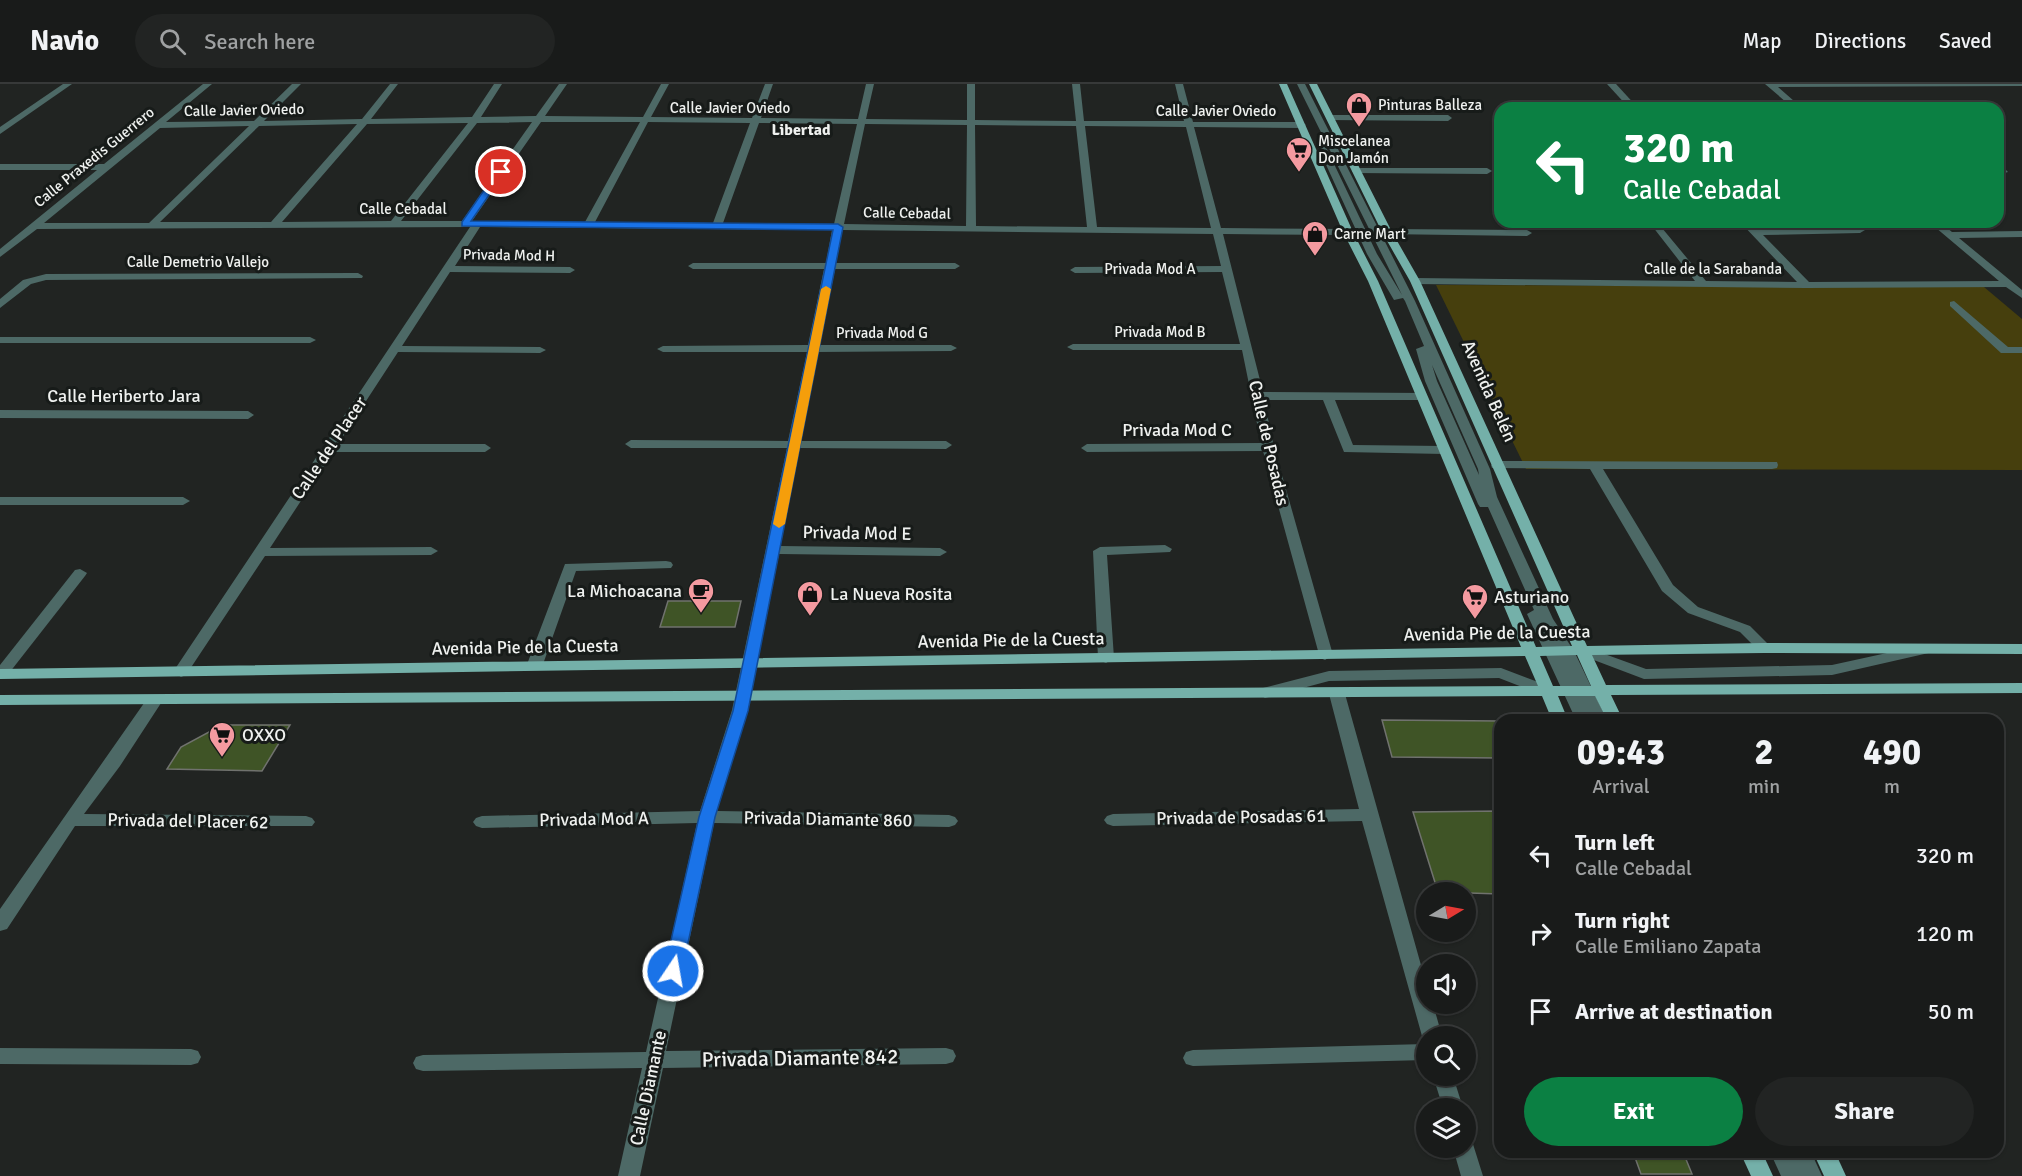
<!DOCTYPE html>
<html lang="en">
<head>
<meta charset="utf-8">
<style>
	:root { --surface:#191b1a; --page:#222423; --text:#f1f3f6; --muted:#9fa1a2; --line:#373939; --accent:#0b8043 }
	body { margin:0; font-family:Signika,sans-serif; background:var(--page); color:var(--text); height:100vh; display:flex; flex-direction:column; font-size:22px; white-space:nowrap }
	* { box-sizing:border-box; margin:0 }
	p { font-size:20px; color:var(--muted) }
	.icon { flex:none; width:33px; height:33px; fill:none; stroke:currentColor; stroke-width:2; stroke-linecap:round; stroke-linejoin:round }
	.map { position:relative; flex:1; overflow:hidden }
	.sheet { position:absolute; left:1494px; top:630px; width:510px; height:444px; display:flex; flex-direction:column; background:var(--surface); border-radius:18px; box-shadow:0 2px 4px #0004,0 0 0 2px var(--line) }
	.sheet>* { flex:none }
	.hud { position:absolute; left:1494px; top:18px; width:510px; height:126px; border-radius:18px; box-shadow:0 2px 4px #0004,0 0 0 2px var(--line); background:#0b8043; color:#fff; overflow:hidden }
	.needle { width:39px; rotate:80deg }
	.buttons { position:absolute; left:1416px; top:798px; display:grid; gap:12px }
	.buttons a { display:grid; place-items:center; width:60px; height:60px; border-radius:50%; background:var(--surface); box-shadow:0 2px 4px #0004,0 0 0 2px var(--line); font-size:30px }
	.pin { position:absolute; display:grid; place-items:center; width:51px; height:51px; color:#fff; margin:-26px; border:3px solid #fff; border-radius:50%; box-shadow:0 2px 6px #0007 }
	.me { position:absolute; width:66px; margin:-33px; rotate:12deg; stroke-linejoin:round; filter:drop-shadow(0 0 4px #0008) }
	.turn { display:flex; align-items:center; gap:21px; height:126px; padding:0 30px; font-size:27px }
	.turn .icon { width:78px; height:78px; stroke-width:2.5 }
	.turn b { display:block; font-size:42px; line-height:51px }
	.eta { display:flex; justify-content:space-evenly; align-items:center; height:102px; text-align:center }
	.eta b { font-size:36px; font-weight:700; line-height:42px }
	.cta { display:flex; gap:12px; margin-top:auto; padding:12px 30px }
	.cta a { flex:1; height:69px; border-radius:36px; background:var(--accent); color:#fff; font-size:24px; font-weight:700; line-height:69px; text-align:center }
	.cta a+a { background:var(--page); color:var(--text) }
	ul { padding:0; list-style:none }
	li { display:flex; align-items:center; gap:18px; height:78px; padding:0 30px }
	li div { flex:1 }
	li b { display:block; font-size:22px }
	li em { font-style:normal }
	header { display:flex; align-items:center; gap:36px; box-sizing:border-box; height:84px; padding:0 30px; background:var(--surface); border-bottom:2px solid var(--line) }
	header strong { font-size:28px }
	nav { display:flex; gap:33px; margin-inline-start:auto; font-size:21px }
	.search { width:420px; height:54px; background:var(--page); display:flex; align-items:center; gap:15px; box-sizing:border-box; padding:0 21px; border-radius:33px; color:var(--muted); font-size:22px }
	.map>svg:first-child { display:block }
	.green { fill:#463f0d }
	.building { fill:#3f5426; stroke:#70726e; stroke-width:1.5 }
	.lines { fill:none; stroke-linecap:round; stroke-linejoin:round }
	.minor { fill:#4d6966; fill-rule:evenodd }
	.major { fill:#74b0a9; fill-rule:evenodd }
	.route { fill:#1a73e8; stroke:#114b97; stroke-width:1.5 }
	.slow { fill:#f59e0b }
	.labels { text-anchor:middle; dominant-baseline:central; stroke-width:6; stroke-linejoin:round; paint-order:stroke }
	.far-poi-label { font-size:15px; fill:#eff1ef; stroke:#171b19; text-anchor:start }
	.far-street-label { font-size:15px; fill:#eff1ef; stroke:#171b19 }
	.far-neighbourhood-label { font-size:16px; font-weight:bold; fill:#eff1ef; stroke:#171b19 }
	.street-label { font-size:18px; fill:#eff1ef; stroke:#171b19 }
	.poi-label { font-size:18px; fill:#eff1ef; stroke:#171b19; text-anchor:start }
	.near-street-label { font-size:21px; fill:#eff1ef; stroke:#171b19 }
</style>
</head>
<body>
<header>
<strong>Navio</strong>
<div class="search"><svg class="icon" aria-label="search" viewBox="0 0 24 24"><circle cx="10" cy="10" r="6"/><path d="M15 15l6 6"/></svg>Search here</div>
<nav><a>Map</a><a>Directions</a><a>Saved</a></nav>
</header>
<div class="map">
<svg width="2022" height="1092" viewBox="0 0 2022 1092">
	<rect width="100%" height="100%" fill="#212422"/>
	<polygon class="green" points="1436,201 1984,203 2022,235 2022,386 1526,385"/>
	<g class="building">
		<polygon points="668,517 741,517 735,543 660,543"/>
		<polygon points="1382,636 1500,637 1500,674 1392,673"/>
		<polygon points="222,641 290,641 262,687 167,685 181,663"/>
		<polygon points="1500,727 1500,810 1438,808 1413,728"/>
		<polygon points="1633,1068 1683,1068 1692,1090 1641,1090"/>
	</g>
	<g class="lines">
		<g class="minor">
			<polygon points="63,0 72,0 0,50 0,43"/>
			<path d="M 203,0 L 212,0 L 166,38 L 254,37 L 292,0 L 301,0 L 264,37 L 362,35 L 390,0 L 398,0 L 371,35 L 472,33 L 494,0 L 502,0 L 481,33 L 536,32 L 559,0 L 567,0 L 545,32 L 643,33 L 661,0 L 669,0 L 651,33 L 752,34 L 765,0 L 773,0 L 761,34 L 858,35 L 866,0 L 874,0 L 866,35 L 967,36 L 967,0 L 975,0 L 975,36 L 1076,37 L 1072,0 L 1080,0 L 1084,37 L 1184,37 L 1175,0 L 1183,0 L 1193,38 L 1302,38 L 1306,41 L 1302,44 L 1194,43 L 1221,144 L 1348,145 L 1353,148 L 1348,151 L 1223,150 L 1263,308 L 1426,309 L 1426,315 L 1422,316 L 1335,316 L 1353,361 L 1444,362 L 1450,366 L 1444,370 L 1344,368 L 1323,316 L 1264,316 L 1274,363 L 1333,571 L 1325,576 L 1320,574 L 1263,367 L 1087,368 L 1081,364 L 1087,360 L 1261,359 L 1242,266 L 1073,266 L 1067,263 L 1073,260 L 1240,260 L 1222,188 L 1075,189 L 1070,186 L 1075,183 L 1221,182 L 1213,150 L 842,146 L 836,179 L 955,179 L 960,182 L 955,185 L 835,185 L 820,261 L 951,261 L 957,264 L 951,267 L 818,268 L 801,357 L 946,357 L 952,361 L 946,365 L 799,364 L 780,462 L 940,464 L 947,468 L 940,472 L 779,470 L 748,626 L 717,727 L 949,731 L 955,733 L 958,737 L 955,741 L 949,743 L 714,739 L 666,967 L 946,964 L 953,966 L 956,972 L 953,978 L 946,980 L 663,984 L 640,1092 L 618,1092 L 642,984 L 423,987 L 416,985 L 413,979 L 416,973 L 423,971 L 646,968 L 697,739 L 482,744 L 476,742 L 473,738 L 476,734 L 482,732 L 700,727 L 732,626 L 787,364 L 631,364 L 625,360 L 631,356 L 788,357 L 807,268 L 663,268 L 657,265 L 663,262 L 808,261 L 824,185 L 693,185 L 688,182 L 693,179 L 826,179 L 832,146 L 480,143 L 455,182 L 570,183 L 575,186 L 570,189 L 450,188 L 402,262 L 540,263 L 546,266 L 540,269 L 398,268 L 338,360 L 485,360 L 491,364 L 485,368 L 333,368 L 270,464 L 431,463 L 438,467 L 431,471 L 265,472 L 186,591 L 181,593 L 173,588 L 470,143 L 37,145 L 0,173 L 0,165 L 97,86 L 0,86 L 0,80 L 104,80 ZM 532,38 L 462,137 L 401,137 L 477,39 ZM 541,38 L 640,38 L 585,138 L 472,137 ZM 648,38 L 750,39 L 713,139 L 595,138 ZM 468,39 L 391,137 L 282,138 L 367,40 ZM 759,39 L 857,40 L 834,140 L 723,139 ZM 357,40 L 271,138 L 160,138 L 259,42 ZM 865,40 L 967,41 L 966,142 L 844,140 ZM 975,41 L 1076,42 L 1087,143 L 976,142 ZM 249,42 L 149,139 L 44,139 L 160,44 ZM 1085,42 L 1186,43 L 1211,144 L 1097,143 Z"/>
			<path d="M 1297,0 L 1305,0 L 1415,217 L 1490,385 L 1497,413 L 1553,535 L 1574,567 L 1607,636 L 1576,636 L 1527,530 L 1534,526 L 1488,423 L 1480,423 L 1478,420 L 1425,297 L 1416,265 L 1424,262 L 1405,217 L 1403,214 L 1394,216 L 1367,170 L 1317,61 L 1318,59 L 1325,61 L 1377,170 L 1402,211 ZM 1432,281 L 1478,385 L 1479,391 L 1437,297 Z"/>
			<polygon points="1607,0 1616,0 1638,24 1629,24"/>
			<polygon points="1765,0 2022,0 2022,2 1778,3 1802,24 1793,24"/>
			<polygon points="1331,31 1448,31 1452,34 1448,37 1328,36 1327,34"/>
			<polygon points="1357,84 1487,84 1492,87 1487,90 1354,89 1352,87"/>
			<polygon points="1998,85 2006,86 2008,88 1998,91"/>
			<polygon points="1649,138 1657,138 1706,197 1797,198 1740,138 1751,138 1757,145 1864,144 1865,146 1860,149 1763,151 1809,198 1999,197 1929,138 1940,138 1952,148 2022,147 2022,153 1959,154 2022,206 2022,214 2006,203 1806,204 1415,200 1410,197 1415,194 1695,197"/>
			<polygon points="1387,145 1527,146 1532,149 1527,152 1383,150 1383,146"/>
			<polygon points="358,189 363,192 362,194 46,196 31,200 0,224 0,215 23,196 46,190"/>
			<polygon points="1954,217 2008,263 2022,263 2022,269 2001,269 1950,222 1950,218"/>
			<polygon points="0,253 310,253 316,256 310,259 0,259"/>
			<polygon points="0,326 248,327 254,331 248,335 0,334"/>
			<polygon points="1497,377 1777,378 1778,381 1777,384 1772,385 1603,385 1673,501 1698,523 1750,542 1772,564 1769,567 1759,567 1740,548 1688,529 1662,507 1590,385 1492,384 1491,381"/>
			<polygon points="0,413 183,413 190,417 183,421 0,421"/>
			<polygon points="1165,461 1172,465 1170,468 1107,471 1114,574 1106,579 1101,577 1098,574 1093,467 1100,463"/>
			<polygon points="666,477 671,478 673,481 671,484 576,487 542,583 539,586 529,586 526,583 565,480"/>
			<polygon points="80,485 87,489 85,492 6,593 0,595 0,581 75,486"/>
			<polygon points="1928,560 1933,562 1936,565 1933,568 1832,591 1644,595 1578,570 1575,567 1583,562 1588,564 1646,585 1832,581"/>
			<polygon points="1501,584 1554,604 1556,608 1548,613 1499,594 1329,597 1265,614 1257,609 1259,605 1329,587"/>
			<polygon points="1337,605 1345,610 1426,899 1426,920 1433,920 1442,952 1426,952 1426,958 1422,952 1362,737 1113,742 1107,740 1104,736 1107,732 1113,730 1359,725 1329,610"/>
			<polygon points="155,611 163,616 120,682 84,730 306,732 312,734 315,738 312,742 75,742 7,845 0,847 0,825 149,612"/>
			<polygon points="1426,960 1426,976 1193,982 1186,980 1183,974 1186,968 1193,966"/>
			<polygon points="0,964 191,965 198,967 201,973 198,979 191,981 0,980"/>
			<polygon points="1433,992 1453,992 1463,1024 1443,1024"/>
			<polygon points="1466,1055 1472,1057 1483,1092 1461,1092 1453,1064 1466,1064"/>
			<polygon points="1770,1068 1811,1068 1822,1092 1781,1092"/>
		</g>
		<g class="major">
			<path d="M 1279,0 L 1287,0 L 1353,148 L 1378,197 L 1536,563 L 1572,562 L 1410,197 L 1382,148 L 1309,0 L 1317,0 L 1392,148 L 1420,197 L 1587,562 L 1764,559 L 2022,560 L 2022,570 L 1764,569 L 1592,571 L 1606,601 L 2022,599 L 2022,609 L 1611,611 L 1623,636 L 1607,636 L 1595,612 L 1558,612 L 1568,636 L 1552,636 L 1542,612 L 0,621 L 0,611 L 1538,602 L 1525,572 L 0,595 L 0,585 L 1521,563 L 1368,197 L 1343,148 ZM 1577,571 L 1591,602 L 1553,602 L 1540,572 Z"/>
			<polygon points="1740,1068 1762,1068 1773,1092 1751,1092"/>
			<polygon points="1813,1068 1835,1068 1846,1092 1824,1092"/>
		</g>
	</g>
	<polygon class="route" points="501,85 505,88 471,137 838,140 843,143 748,627 715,733 682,887 679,892 673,894 667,892 664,887 699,733 733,627 833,146 462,142 462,138 498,86"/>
	<polygon class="slow" points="826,202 831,205 785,440 779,444 773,440 821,205"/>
	<defs>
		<g id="shop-pin" transform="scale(1.35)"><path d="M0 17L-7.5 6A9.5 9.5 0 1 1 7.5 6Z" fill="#f49aa0" stroke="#171b19"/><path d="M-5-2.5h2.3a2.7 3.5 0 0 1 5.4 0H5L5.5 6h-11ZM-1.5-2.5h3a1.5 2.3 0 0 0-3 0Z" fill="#111"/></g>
		<g id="supermarket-pin" transform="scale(1.35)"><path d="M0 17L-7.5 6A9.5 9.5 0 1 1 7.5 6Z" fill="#f49aa0" stroke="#171b19"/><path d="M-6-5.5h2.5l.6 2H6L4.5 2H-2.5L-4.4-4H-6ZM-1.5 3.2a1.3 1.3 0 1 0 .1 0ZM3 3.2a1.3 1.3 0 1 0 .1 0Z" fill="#111"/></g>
		<g id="cafe-pin" transform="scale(1.35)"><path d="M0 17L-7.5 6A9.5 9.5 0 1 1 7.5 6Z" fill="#f49aa0" stroke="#171b19"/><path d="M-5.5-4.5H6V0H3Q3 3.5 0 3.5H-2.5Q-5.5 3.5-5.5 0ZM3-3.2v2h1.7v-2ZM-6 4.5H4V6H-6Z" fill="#111"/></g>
	</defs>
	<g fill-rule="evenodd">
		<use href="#shop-pin" x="1359" y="21"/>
		<use href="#supermarket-pin" x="1299" y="66"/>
		<use href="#shop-pin" x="1315" y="150"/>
		<use href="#cafe-pin" x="701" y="507"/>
		<use href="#shop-pin" x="810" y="510"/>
		<use href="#supermarket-pin" x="1475" y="513"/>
		<use href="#supermarket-pin" x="222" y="651"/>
	</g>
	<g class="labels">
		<g class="far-poi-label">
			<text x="1378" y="21">Pinturas Balleza</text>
			<text x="1318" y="57">Miscelanea<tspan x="1318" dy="17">Don Jamón</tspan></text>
			<text x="1334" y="150">Carne Mart</text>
		</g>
		<g class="far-street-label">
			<text x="730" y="24">Calle Javier Oviedo</text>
			<text transform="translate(244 26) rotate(-1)">Calle Javier Oviedo</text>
			<text x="1216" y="27">Calle Javier Oviedo</text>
			<text transform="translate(94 73) rotate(-39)">Calle Praxedis Guerrero</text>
			<text x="403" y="125">Calle Cebadal</text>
			<text transform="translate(907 129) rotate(1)">Calle Cebadal</text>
			<text transform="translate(509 171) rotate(1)">Privada Mod H</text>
			<text x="198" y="178">Calle Demetrio Vallejo</text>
			<text x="1150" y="185">Privada Mod A</text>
			<text x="1713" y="185">Calle de la Sarabanda</text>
			<text x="1160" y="248">Privada Mod B</text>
			<text x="882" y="249">Privada Mod G</text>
		</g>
		<g class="far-neighbourhood-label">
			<text x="801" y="46">Libertad</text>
		</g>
		<g class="street-label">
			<text transform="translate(1489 307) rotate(66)">Avenida Belén</text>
			<text x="124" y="312">Calle Heriberto Jara</text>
			<text x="1177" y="346">Privada Mod C</text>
			<text transform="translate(1269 359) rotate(77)">Calle de Posadas</text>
			<text transform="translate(329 364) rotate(-56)">Calle del Placer</text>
			<text transform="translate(857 449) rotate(1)">Privada Mod E</text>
			<text transform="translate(1497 549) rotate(-1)">Avenida Pie de la Cuesta</text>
			<text transform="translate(1011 556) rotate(-1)">Avenida Pie de la Cuesta</text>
			<text transform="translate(525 563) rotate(-1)">Avenida Pie de la Cuesta</text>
			<text transform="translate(1241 733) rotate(-1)">Privada de Posadas 61</text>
			<text transform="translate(594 735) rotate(-1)">Privada Mod A</text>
			<text transform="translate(828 735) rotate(1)">Privada Diamante 860</text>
			<text transform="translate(188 737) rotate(1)">Privada del Placer 62</text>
			<text transform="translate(648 1004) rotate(-78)">Calle Diamante</text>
		</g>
		<g class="poi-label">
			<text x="682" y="507" text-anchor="end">La Michoacana</text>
			<text x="830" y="510">La Nueva Rosita</text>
			<text x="1494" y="513">Asturiano</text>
			<text x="242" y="651">OXXO</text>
		</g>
		<g class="near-street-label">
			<text transform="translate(800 974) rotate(-1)">Privada Diamante 842</text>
		</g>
	</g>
</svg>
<div class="buttons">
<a><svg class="needle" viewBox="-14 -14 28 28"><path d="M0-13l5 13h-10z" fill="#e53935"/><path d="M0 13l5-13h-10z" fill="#9fa1a2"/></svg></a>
<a><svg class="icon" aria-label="sound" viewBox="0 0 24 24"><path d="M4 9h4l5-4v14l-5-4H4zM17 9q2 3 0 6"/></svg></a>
<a><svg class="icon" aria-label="search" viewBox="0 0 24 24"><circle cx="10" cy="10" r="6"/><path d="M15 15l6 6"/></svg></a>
<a><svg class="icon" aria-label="layers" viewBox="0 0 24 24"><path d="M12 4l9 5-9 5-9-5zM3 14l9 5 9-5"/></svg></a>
</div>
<div class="pin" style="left:501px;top:88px;background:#d93025"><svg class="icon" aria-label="arrive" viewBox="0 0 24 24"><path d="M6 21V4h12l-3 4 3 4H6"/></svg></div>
<svg class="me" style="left:673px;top:887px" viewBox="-20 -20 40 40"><circle r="17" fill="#1a73e8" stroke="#fff" stroke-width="3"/><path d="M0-11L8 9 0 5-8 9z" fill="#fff"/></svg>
<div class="hud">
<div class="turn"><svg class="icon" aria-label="left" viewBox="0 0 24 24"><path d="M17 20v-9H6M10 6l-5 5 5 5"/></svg><div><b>320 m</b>Calle Cebadal</div></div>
</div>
<section class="sheet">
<div class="eta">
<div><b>09:43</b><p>Arrival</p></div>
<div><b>2</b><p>min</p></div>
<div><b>490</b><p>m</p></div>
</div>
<ul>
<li><svg class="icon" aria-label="left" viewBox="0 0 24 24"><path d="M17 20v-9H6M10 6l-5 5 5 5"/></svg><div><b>Turn left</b><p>Calle Cebadal</p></div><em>320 m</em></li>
<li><svg class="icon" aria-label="right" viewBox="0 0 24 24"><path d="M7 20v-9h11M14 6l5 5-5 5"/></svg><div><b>Turn right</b><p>Calle Emiliano Zapata</p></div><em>120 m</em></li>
<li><svg class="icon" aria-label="arrive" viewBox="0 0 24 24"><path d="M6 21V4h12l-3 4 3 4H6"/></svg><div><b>Arrive at destination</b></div><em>50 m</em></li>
</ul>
<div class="cta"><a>Exit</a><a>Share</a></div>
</section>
</div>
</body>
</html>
